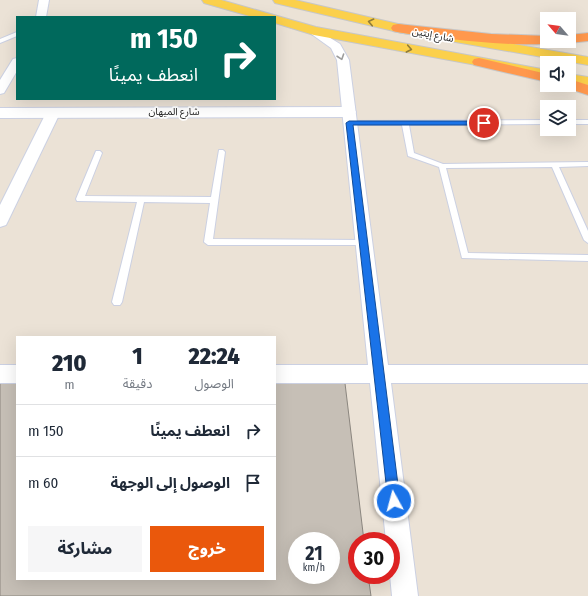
<!DOCTYPE html>
<html lang="ar">
<head>
<meta charset="utf-8">
<style>
	:root { --surface:#fff; --page:#f6f6f7; --text:#1f2937; --muted:#747a83; --line:#e0e1e3; --accent:#ea580c }
	body { margin:0; font-family:"Fira Sans Condensed","Noto Sans Arabic",sans-serif; background:var(--page); color:var(--text); direction:rtl; height:100vh; display:flex; flex-direction:column; font-size:15px; white-space:nowrap }
	* { box-sizing:border-box; margin:0 }
	p { font-size:13px; color:var(--muted) }
	.icon { flex:none; width:22px; height:22px; fill:none; stroke:currentColor; stroke-width:2; stroke-linecap:round; stroke-linejoin:round }
	.map { position:relative; flex:1; overflow:hidden; direction:ltr }
	.side { position:absolute; left:16px; top:336px; width:260px; height:244px; display:flex; flex-direction:column; background:var(--surface); border-radius:0px; box-shadow:0 4px 16px #0002; direction:rtl }
	.side>* { flex:none }
	.banner { position:absolute; left:16px; top:16px; width:260px; height:84px; border-radius:0px; box-shadow:0 4px 16px #0002; direction:rtl; background:#00695c; color:#fff; overflow:hidden }
	.needle { width:26px; rotate:298deg }
	.fabs { position:absolute; left:540px; top:12px; display:grid; gap:8px }
	.fabs a { display:grid; place-items:center; width:36px; height:36px; border-radius:0px; background:var(--surface); box-shadow:0 4px 16px #0002; font-size:20px }
	.speed { position:absolute; left:288px; top:532px; display:flex; gap:8px; font-size:20px; font-weight:700; text-align:center }
	.speed>* { display:grid; place-content:center; width:52px; height:52px; border-radius:50%; background:var(--surface); box-shadow:0 4px 16px #0002; line-height:1 }
	.speed small { font-size:10px; font-weight:400 }
	.speed .limit { border:6px solid #d22; background:#fff; color:#111 }
	.pin { position:absolute; display:grid; place-items:center; width:34px; height:34px; color:#fff; margin:-17px; border:2px solid #fff; border-radius:50%; box-shadow:0 1px 4px #0007 }
	.me { position:absolute; width:44px; margin:-22px; rotate:353deg; stroke-linejoin:round; filter:drop-shadow(0 0 3px #0008) }
	.turn { display:flex; align-items:center; gap:14px; height:84px; padding:0 12px; font-size:18px }
	.turn .icon { width:52px; height:52px; stroke-width:2.5 }
	.turn b { display:block; font-size:28px; line-height:34px }
	.eta { display:flex; justify-content:space-evenly; align-items:center; height:68px; text-align:center }
	.eta b { font-size:24px; font-weight:800; line-height:28px }
	.button { display:flex; gap:8px; margin-top:auto; padding:8px 12px }
	.button a { flex:1; height:46px; border-radius:0px; background:var(--accent); color:#fff; font-size:16px; font-weight:800; line-height:46px; text-align:center }
	.button a+a { background:var(--page); color:var(--text) }
	ul { padding:0; list-style:none }
	li { display:flex; align-items:center; gap:12px; height:52px; padding:0 12px; border-top:1px solid var(--line) }
	li div { flex:1 }
	li b { display:block; font-size:15px }
	li em { font-style:normal }
	.map>svg:first-child { display:block }
	.building { fill:#c6bfb6; stroke:#8b867f; fill-rule:evenodd }
	.lines { fill:none; stroke-linecap:round; stroke-linejoin:round }
	.lane-casing { stroke:#cbd0e2; stroke-width:2 }
	.street-casing { stroke:#cbd0e2; stroke-width:2 }
	.secondary-casing { stroke:#cbd0e2; stroke-width:2 }
	.primary-casing { stroke:#c7c7c7; stroke-width:2 }
	.highway-casing { stroke:#c7c7c7; stroke-width:2 }
	.lane { fill:#fff; fill-rule:evenodd }
	.street { fill:#fff; fill-rule:evenodd }
	.secondary { fill:#fff; fill-rule:evenodd }
	.primary { fill:#fbd04b; fill-rule:evenodd }
	.highway { fill:#ff984d; fill-rule:evenodd }
	.oneway { stroke:#907b38 }
	.oneway2 { stroke:#9d9d9d }
	.route { fill:#1a73e8; stroke:#114b97 }
	.labels { text-anchor:middle; dominant-baseline:central; stroke-width:3.5; stroke-linejoin:round; paint-order:stroke }
	.far-street-label { font-size:10px; fill:#262626; stroke:#fff }
</style>
</head>
<body>
<div class="map">
<svg width="588" height="596" viewBox="0 0 588 596">
	<rect width="100%" height="100%" fill="#ebe2d6"/>
	<path class="building" d="M 0,375 L 17,375 L 17,579 L 275,579 L 275,375 L 344,375 L 364,541 L 357,541 L 357,575 L 368,575 L 371,596 L 0,596 ZM 297,541 L 331,541 L 331,575 L 297,575 Z"/>
	<g class="lines">
		<g class="lane-casing">
			<g id="lane">
				<polygon points="17,32 17,36 0,43 0,39"/>
				<polygon points="547,120 547,124 409,125 414,153 443,164 588,162 588,166 559,167 588,231 588,243 584,240 552,167 446,168 468,253 588,255 588,261 462,258 439,167 408,156 402,125 349,125 346,123 349,121"/>
				<rect x="569" y="120" width="19" height="4"/>
				<polygon points="219,150 223,150 225,152 213,239 363,240 367,243 366,245 208,245 204,242 210,203 144,202 122,302 120,305 114,305 112,302 137,202 77,201 76,199 96,151 100,151 102,153 85,196 211,197"/>
			</g>
		</g>
		<g class="street-casing">
			<g id="street">
				<polygon points="39,0 49,0 46,17 36,17"/>
				<polygon points="314,28 340,44 349,60 388,365 588,365 588,383 391,383 418,596 392,596 390,575 391,541 386,541 370,383 275,383 275,365 368,365 337,60 331,48 310,33 309,31"/>
				<polygon points="17,58 17,71 4,93 0,94 0,80 13,59"/>
				<polygon points="53,109 58,110 60,113 8,221 6,225 0,227 0,205 46,113 48,110"/>
				<rect x="0" y="365" width="17" height="18"/>
			</g>
		</g>
		<g class="secondary-casing">
			<polygon id="secondary" points="348,107 354,109 356,112 354,115 348,117 0,118 0,108"/>
		</g>
		<g class="primary-casing">
			<g id="primary">
				<polygon points="202,0 221,0 316,27 547,70 547,78 314,35 275,23 275,17 253,17 204,3"/>
				<polygon points="273,0 295,0 398,24 588,57 588,65 398,32 275,3"/>
				<polygon points="569,74 588,77 588,85 569,82"/>
			</g>
		</g>
		<g class="highway-casing">
			<g id="highway">
				<path d="M 398,24 L 491,34 L 547,36 L 547,41 L 553,41 C 543,51 413,36 393,31 L 391,28 L 393,25 Z"/>
				<polygon points="588,33 588,41 569,43 564,41 569,41 569,35"/>
				<polygon points="479,58 547,74 547,82 474,65 472,62 474,59"/>
				<polygon points="569,79 588,85 588,95 564,87 562,85 569,85"/>
			</g>
		</g>
		<use href="#lane" class="lane"/>
		<use href="#street" class="street"/>
		<use href="#secondary" class="secondary"/>
		<use href="#primary" class="primary"/>
		<use href="#highway" class="highway"/>
	</g>
	<defs><path id="oneway-chevron" d="M-2-3.5L2.5 0L-2 3.5" fill="none" stroke-width="1.6" stroke-linecap="round" stroke-linejoin="round"/></defs>
	<g class="oneway">
		<use href="#oneway-chevron" transform="translate(371 22) rotate(-168)"/>
		<use href="#oneway-chevron" transform="translate(409 49) rotate(11)"/>
	</g>
	<use class="oneway2" href="#oneway-chevron" transform="translate(341 57) rotate(71)"/>
	<polygon class="route" points="349,121 484,121 487,123 484,125 353,125 400,501 398,505 394,507 390,505 388,501 346,123"/>
	<g class="labels">
		<g class="far-street-label">
			<text transform="translate(433 35) rotate(11)">شارع إيتين</text>
			<text x="174" y="112">شارع الميهان</text>
		</g>
	</g>
</svg>
<div class="fabs">
<a><svg class="needle" viewBox="-14 -14 28 28"><path d="M0-13l5 13h-10z" fill="#e53935"/><path d="M0 13l5-13h-10z" fill="#747a83"/></svg></a>
<a><svg class="icon" aria-label="sound" viewBox="0 0 24 24"><path d="M4 9h4l5-4v14l-5-4H4zM17 9q2 3 0 6"/></svg></a>
<a><svg class="icon" aria-label="layers" viewBox="0 0 24 24"><path d="M12 4l9 5-9 5-9-5zM3 14l9 5 9-5"/></svg></a>
</div>
<div class="speed"><div>21<small>km/h</small></div><div class="limit">30</div></div>
<div class="pin" style="left:484px;top:123px;background:#d93025"><svg class="icon" aria-label="arrive" viewBox="0 0 24 24"><path d="M6 21V4h12l-3 4 3 4H6"/></svg></div>
<svg class="me" style="left:394px;top:501px" viewBox="-20 -20 40 40"><circle r="17" fill="#1a73e8" stroke="#fff" stroke-width="3"/><path d="M0-11L8 9 0 5-8 9z" fill="#fff"/></svg>
<div class="banner">
<div class="turn"><svg class="icon" aria-label="right" viewBox="0 0 24 24"><path d="M7 20v-9h11M14 6l5 5-5 5"/></svg><div><b>150 m</b>انعطف يمينًا</div></div>
</div>
<section class="side">
<div class="eta">
<div><b>22:24</b><p>الوصول</p></div>
<div><b>1</b><p>دقيقة</p></div>
<div><b>210</b><p>m</p></div>
</div>
<ul>
<li><svg class="icon" aria-label="right" viewBox="0 0 24 24"><path d="M7 20v-9h11M14 6l5 5-5 5"/></svg><div><b>انعطف يمينًا</b></div><em>150 m</em></li>
<li><svg class="icon" aria-label="arrive" viewBox="0 0 24 24"><path d="M6 21V4h12l-3 4 3 4H6"/></svg><div><b>الوصول إلى الوجهة</b></div><em>60 m</em></li>
</ul>
<div class="button"><a>خروج</a><a>مشاركة</a></div>
</section>
</div>
</body>
</html>
